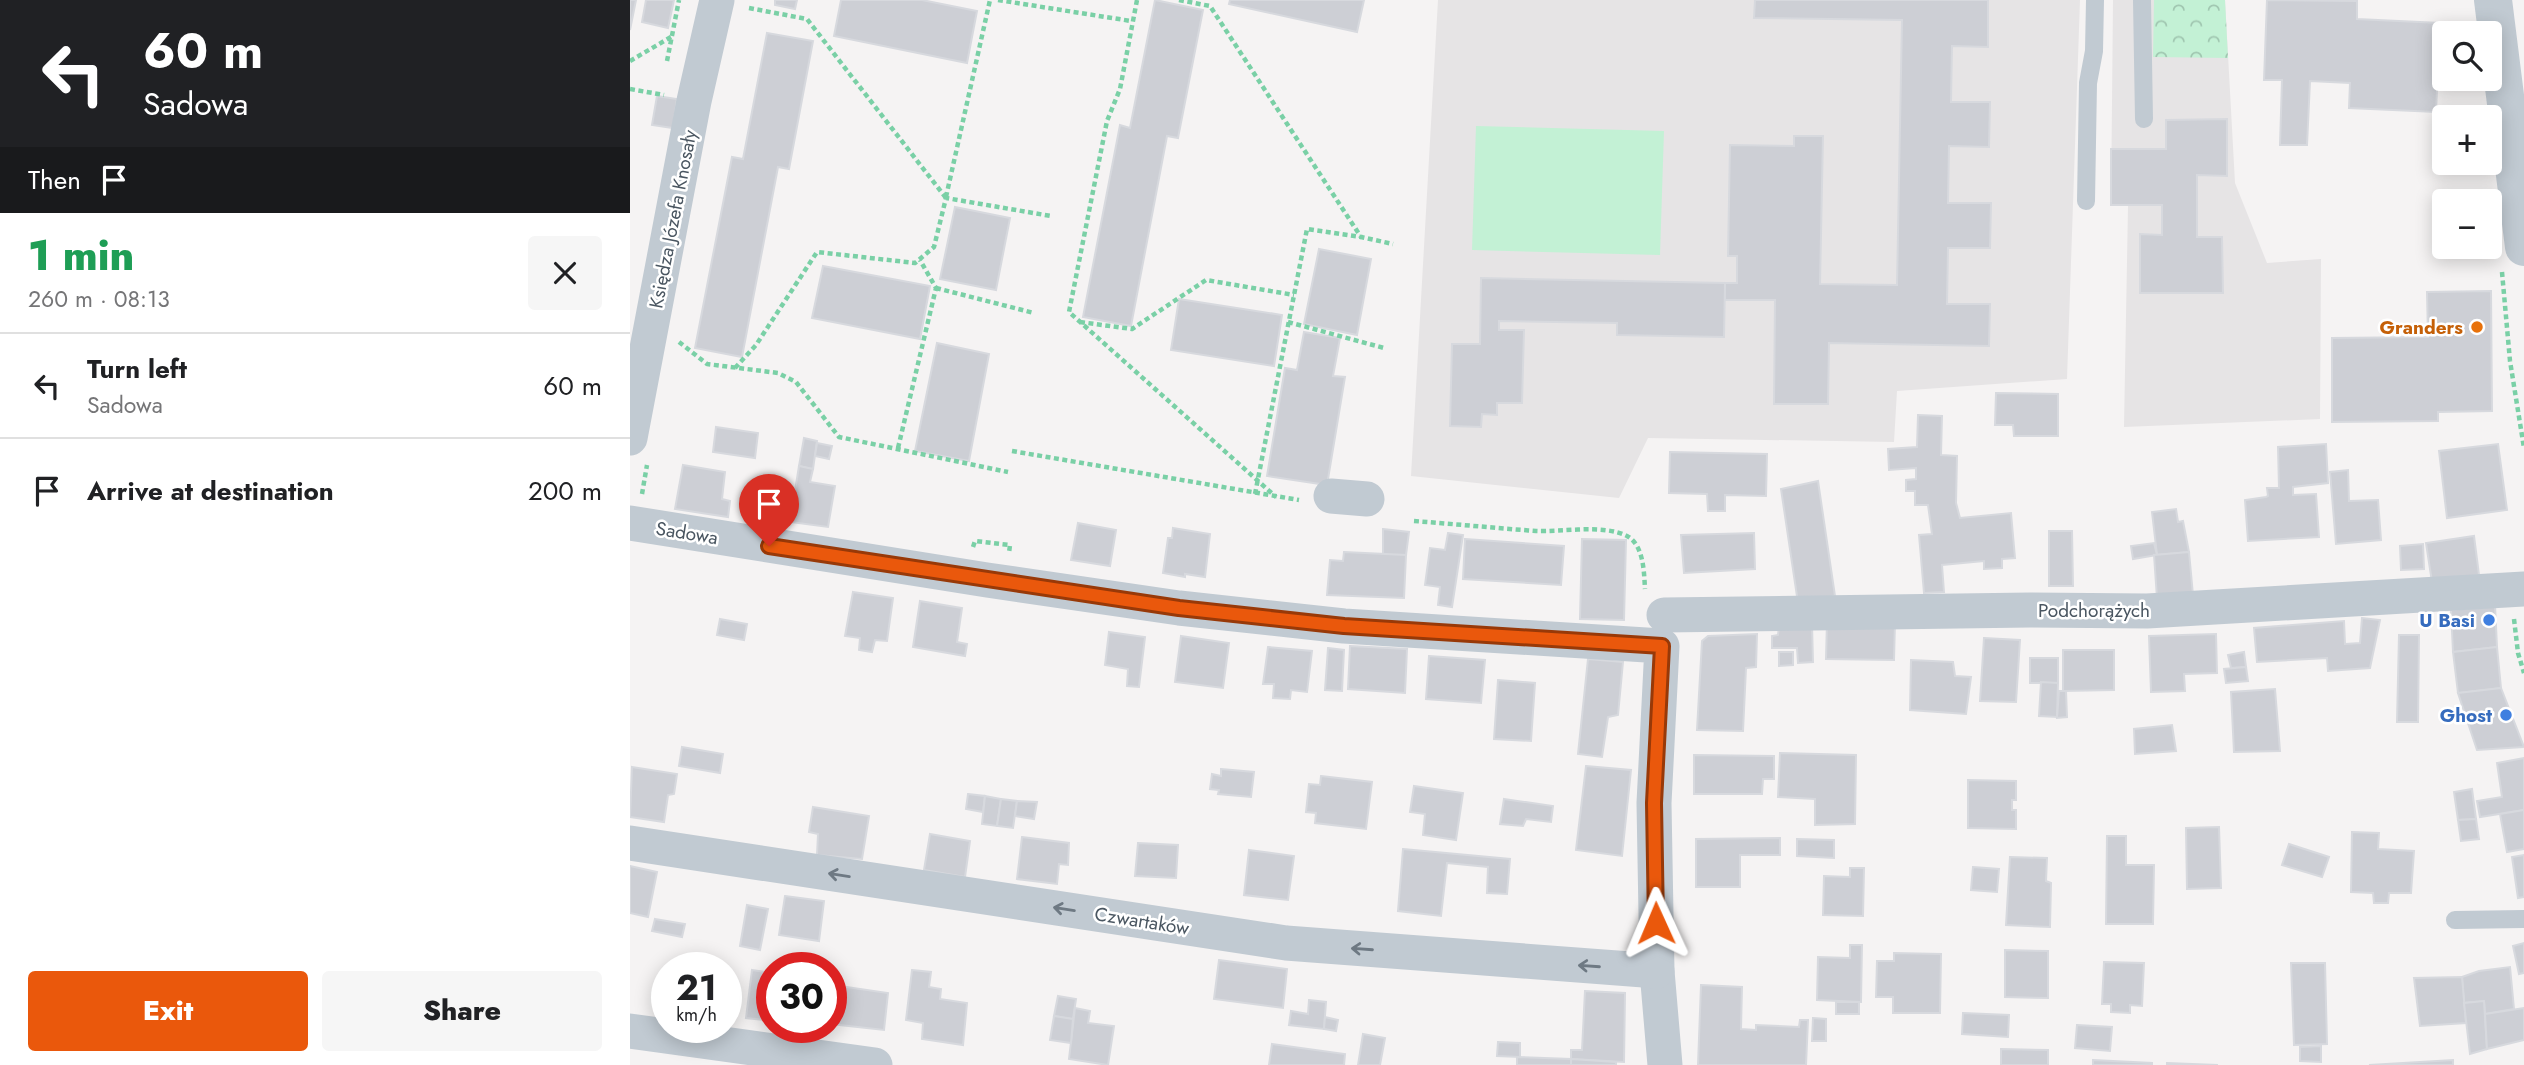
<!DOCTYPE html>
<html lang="en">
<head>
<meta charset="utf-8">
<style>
	:root { --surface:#fff; --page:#f6f6f6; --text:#202124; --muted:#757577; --line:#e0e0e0; --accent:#ea580c }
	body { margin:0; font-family:Jost,sans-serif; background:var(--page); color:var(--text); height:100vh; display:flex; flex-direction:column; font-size:26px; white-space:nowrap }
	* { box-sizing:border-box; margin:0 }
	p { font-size:23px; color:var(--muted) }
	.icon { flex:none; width:38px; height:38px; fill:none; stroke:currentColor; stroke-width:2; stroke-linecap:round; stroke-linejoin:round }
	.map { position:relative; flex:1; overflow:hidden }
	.details { display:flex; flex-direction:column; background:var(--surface); width:630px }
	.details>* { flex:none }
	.guide { background:#202124; color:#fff; overflow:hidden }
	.buttons { position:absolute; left:1802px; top:21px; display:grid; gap:14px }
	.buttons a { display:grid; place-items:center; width:70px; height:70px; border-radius:7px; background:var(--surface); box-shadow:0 4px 18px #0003; font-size:35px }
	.speed { position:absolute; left:21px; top:952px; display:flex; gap:14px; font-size:35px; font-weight:700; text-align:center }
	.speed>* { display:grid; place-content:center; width:91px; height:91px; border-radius:50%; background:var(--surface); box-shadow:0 4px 18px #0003; line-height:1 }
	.speed small { font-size:18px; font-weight:400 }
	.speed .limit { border:10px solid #d22; background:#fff; color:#111 }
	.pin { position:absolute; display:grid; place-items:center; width:60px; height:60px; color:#fff; margin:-72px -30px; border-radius:50% 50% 50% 0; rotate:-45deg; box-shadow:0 0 7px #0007 }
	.pin .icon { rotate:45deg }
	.me { position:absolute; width:77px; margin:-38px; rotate:359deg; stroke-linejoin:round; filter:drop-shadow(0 0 5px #0008) }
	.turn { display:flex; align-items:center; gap:24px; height:147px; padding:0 28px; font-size:32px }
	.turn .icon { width:91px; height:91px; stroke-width:2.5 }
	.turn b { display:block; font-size:49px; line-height:60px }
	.then { display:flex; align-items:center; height:66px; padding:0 28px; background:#0003; gap:14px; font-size:26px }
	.round { display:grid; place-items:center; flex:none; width:74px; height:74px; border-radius:7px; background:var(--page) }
	.head { display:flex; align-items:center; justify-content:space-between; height:119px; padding:0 28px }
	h1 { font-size:42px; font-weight:800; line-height:52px; color:#1e9e55 }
	.cta { display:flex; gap:14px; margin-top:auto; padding:14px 28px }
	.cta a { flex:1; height:80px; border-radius:7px; background:var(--accent); color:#fff; font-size:28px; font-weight:800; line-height:80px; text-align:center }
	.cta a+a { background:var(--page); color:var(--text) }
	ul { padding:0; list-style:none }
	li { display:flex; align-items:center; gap:21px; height:105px; padding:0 28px; border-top:2px solid var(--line) }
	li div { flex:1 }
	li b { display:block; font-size:26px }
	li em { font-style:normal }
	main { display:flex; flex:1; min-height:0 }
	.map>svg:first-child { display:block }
	.education { fill:#e6e4e5 }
	.forest { fill:url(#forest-crowns) }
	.pitch { fill:#c3f1d5 }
	.building { fill:#cdcfd5; stroke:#d7d9de; stroke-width:2 }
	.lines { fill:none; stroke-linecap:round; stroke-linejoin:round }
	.path { stroke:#7ad0a6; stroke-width:4.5; stroke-dasharray:5 3.5; stroke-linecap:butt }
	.service { stroke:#c1cad2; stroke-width:18 }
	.minor { stroke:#c1cad2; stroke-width:35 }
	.tertiary { stroke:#c1cad2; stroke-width:38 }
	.oneway { stroke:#6e7983 }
	.route-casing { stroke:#983908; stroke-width:18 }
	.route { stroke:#ea580c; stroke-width:12 }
	.food-dot { fill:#e8710a; stroke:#fff; stroke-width:2.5 }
	.shop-dot { fill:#3f7fe0; stroke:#fff; stroke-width:2.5 }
	.labels { text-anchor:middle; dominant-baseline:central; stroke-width:5; stroke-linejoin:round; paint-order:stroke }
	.street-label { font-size:19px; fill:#4a5661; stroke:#fff }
	.food-label { font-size:19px; font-weight:bold; fill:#c56008; stroke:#fff; text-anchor:end }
	.shop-label { font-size:19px; font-weight:bold; fill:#366cbe; stroke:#fff; text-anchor:end }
</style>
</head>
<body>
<main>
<section class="details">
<div class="guide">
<div class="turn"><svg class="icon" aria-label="left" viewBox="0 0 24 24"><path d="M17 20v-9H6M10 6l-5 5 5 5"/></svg><div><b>60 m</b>Sadowa</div></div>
<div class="then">Then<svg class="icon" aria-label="arrive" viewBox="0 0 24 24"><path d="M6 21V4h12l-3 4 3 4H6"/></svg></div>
</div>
<div class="head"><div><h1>1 min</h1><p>260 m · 08:13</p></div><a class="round"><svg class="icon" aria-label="close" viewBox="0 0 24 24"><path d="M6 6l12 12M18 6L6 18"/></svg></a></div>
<ul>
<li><svg class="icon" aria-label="left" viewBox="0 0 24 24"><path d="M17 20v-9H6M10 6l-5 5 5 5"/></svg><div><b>Turn left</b><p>Sadowa</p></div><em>60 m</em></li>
<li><svg class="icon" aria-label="arrive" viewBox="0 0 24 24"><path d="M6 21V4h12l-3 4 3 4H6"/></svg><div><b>Arrive at destination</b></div><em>200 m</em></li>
</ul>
<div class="cta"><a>Exit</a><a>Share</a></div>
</section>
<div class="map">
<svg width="1894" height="1065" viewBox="0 0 1894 1065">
	<defs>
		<pattern id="forest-crowns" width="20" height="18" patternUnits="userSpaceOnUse" patternTransform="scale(1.75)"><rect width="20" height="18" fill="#c3f1d5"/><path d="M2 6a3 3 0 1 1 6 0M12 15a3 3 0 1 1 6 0" fill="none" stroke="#a0c6b0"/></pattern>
	</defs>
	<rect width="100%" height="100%" fill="#f5f3f3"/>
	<g class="education">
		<polygon points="808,0 1450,0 1437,379 1267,391 1264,442 1018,438 989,498 781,476"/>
		<polygon points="1483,0 1595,0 1605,183 1637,263 1691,259 1690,419 1494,427 1498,206 1481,205"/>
	</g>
	<polygon class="forest" points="1524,0 1595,0 1598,58 1523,57"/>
	<polygon class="pitch" points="846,126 1034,131 1030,255 842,250"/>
	<g class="building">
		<polygon points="0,0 6,0 0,30"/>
		<polygon points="16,0 44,0 38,28 12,22"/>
		<polygon points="145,0 167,0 165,9 145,5"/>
		<polygon points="211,0 292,0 347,11 337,63 204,36"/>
		<polygon points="525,0 573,10 548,138 537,136 501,326 453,317 490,125 500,128"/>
		<polygon points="600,0 734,0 727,32 599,4"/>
		<polygon points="1125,0 1358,0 1358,47 1322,46 1321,102 1360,102 1359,147 1319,146 1318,203 1361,203 1360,248 1318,248 1317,304 1360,304 1359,346 1199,343 1198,404 1144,404 1145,300 1095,300 1095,283 1107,283 1107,256 1098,256 1100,145 1164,146 1164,136 1193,136 1190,284 1267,285 1272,20 1124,18"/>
		<polygon points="1637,0 1727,1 1727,19 1810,23 1806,112 1719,108 1720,83 1680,81 1677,145 1650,145 1652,80 1634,80"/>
		<polygon points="137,33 183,41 159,169 148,167 112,357 65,348 102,157 113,159"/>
		<polygon points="27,96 47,99 43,128 22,125"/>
		<polygon points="1597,119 1597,176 1567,175 1567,237 1592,237 1593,293 1510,293 1510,234 1532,235 1532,205 1481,205 1481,149 1536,149 1536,120"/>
		<polygon points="325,207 380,218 366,290 310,279"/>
		<polygon points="689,249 741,259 727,335 674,324"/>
		<polygon points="193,266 300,286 290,339 182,318"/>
		<polygon points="851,278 1095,283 1094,337 987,335 987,323 869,321 869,330 894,330 892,403 867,403 867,415 852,414 851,427 820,426 822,344 850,344"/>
		<polygon points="1861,291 1862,411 1808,412 1808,421 1702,422 1702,338 1798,337 1797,292"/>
		<polygon points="549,299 652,315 644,366 541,350"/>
		<polygon points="674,332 710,338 703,376 715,377 697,485 637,476 655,368 667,370"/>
		<polygon points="307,343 359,354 339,461 285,451"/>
		<polygon points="1366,393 1428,394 1428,436 1384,436 1383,425 1365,425"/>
		<polygon points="1288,415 1312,416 1311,455 1327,456 1326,503 1330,518 1381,513 1385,558 1372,559 1372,568 1354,569 1354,561 1312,565 1314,592 1294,593 1289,535 1302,534 1298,505 1285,505 1285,491 1276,491 1276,480 1286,479 1286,468 1259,470 1258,449 1287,447"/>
		<polygon points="86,427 128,433 125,458 83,452"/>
		<polygon points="174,438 187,441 183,469 169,466"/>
		<polygon points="187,443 202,446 199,459 185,456"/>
		<polygon points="1696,444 1698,483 1663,487 1663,495 1686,494 1689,537 1618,541 1615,500 1636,497 1638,496 1637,488 1649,488 1648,447"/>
		<polygon points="1868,444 1877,510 1817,518 1809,451"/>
		<polygon points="1040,452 1137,454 1136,496 1095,495 1095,511 1078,511 1077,494 1039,493"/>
		<polygon points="53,465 95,472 92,499 100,501 98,517 45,509"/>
		<polygon points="169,466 183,469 180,482 205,486 198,527 160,522"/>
		<polygon points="1718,470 1719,501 1748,500 1751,540 1706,544 1700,472"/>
		<polygon points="1188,481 1205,596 1168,603 1151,489"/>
		<polygon points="1546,509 1548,522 1553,521 1559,552 1527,555 1522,512"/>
		<polygon points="448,523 486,530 480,566 441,560"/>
		<polygon points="543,528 580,534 575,577 555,574 555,577 533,573 538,538 542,538"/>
		<polygon points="753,529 779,532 776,555 753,555"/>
		<polygon points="1419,531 1442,531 1443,586 1419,586"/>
		<polygon points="818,533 833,535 822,607 808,605 810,587 795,585 800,548 815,550"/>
		<polygon points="1124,533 1125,569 1054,573 1051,535"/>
		<polygon points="1844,536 1849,575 1802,582 1796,543"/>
		<polygon points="835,539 934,546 931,585 833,579"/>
		<polygon points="952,539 996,540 994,620 950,619"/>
		<polygon points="1524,543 1527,555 1503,559 1501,546"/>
		<polygon points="1793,544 1794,569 1771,570 1770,546"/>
		<polygon points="714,552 776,555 774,598 697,595 700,560 713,561"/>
		<polygon points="1559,552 1563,595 1527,598 1524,555"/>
		<polygon points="223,592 263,598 257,641 245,640 242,652 229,650 230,638 215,636"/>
		<polygon points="290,601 332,608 327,642 337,644 335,656 283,647"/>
		<polygon points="1865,605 1867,647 1823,652 1821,610"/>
		<polygon points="1732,618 1750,620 1740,668 1698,671 1697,658 1627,662 1624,628 1714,621 1715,644 1730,643"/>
		<polygon points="90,619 117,624 114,640 87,635"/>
		<polygon points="1197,621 1265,622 1264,660 1196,659"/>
		<polygon points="1182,624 1183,662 1168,663 1167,648 1142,648 1142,636 1148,635 1149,626"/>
		<polygon points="479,632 515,637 509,687 497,686 498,669 475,665"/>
		<polygon points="1127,634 1126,667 1116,668 1113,731 1067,730 1072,641 1078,636"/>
		<polygon points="1586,634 1587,673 1554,674 1555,691 1521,692 1519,636"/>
		<polygon points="1769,635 1789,635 1788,722 1767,722"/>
		<polygon points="551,636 599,643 593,688 545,682"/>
		<polygon points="1354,638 1390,640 1386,702 1350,701"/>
		<polygon points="720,646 777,649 775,693 718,689"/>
		<polygon points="638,647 682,651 677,692 661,690 660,699 643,698 644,684 633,684"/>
		<polygon points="1867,647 1871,688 1828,693 1823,652"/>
		<polygon points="698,648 714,650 712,691 695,690"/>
		<polygon points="1433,650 1484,650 1484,690 1433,691"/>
		<polygon points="1149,652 1163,652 1163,665 1149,666"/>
		<polygon points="1614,652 1616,667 1601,668 1598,655"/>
		<polygon points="799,656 855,660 851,703 796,699"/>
		<rect x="1400" y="658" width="28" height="25"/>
		<polygon points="958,659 993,662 988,715 978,717 972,757 948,754"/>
		<polygon points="1281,660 1323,662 1325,676 1341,677 1336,714 1280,710"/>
		<polygon points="1616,667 1618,681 1596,683 1594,669"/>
		<polygon points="868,680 905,683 901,741 864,739"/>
		<polygon points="1411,682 1428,683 1427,717 1409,716"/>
		<polygon points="1871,688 1894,747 1847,750 1828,693"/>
		<polygon points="1645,689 1650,751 1604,752 1601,692"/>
		<polygon points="1429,691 1436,691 1437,717 1427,718"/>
		<polygon points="1542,725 1546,751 1505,754 1504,729"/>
		<polygon points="52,747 93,754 90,773 49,766"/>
		<polygon points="1150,753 1226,755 1225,824 1185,825 1185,799 1148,797"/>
		<polygon points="1064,755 1144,756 1144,779 1133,779 1132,794 1064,794"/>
		<polygon points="1894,758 1894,810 1850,817 1847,801 1872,797 1867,763"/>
		<polygon points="956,766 1001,770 992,856 946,850"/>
		<polygon points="2,767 47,774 44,794 38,795 34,822 0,817"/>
		<polygon points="591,769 624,772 621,797 588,794 589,790 580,789 582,774 591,776"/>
		<polygon points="691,776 742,782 736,829 685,823 686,813 676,812 679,784 690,785"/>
		<polygon points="1338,780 1386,781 1386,800 1382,800 1382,810 1386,810 1386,829 1338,828"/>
		<polygon points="784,786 833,793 826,840 793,835 795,814 780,812"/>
		<polygon points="1842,789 1846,819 1828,820 1824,792"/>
		<polygon points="338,794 355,796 353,812 336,809"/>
		<polygon points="355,796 371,799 367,826 352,824"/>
		<polygon points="371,799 387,801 383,828 367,826"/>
		<polygon points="874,799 923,806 921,822 896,819 893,826 870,824"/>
		<polygon points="387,801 407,802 404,819 385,816"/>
		<polygon points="183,807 239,816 232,859 187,855 188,834 179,832"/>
		<polygon points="1894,810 1894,849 1877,852 1870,814"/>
		<polygon points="1846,819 1849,839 1831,841 1828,820"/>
		<polygon points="1589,827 1591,888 1557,889 1556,828"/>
		<polygon points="1722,832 1749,833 1748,849 1784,851 1781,893 1759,893 1758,903 1744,903 1743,893 1721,892"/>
		<polygon points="300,834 340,841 335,877 294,870"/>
		<polygon points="1477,836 1496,836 1496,865 1524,865 1523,924 1476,924"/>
		<polygon points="392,837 439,843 438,865 429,864 427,884 387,879"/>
		<polygon points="1150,838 1150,855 1110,855 1110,887 1066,887 1066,839"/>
		<polygon points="1167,839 1204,840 1204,858 1167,856"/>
		<polygon points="508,843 548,845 546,878 505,876"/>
		<polygon points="1659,844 1699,857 1692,877 1652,865"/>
		<polygon points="773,849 880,859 877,894 857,893 858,867 817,863 811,916 768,911"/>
		<polygon points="619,850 664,856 658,900 614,895"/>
		<polygon points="1894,855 1894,897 1888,898 1882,857"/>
		<polygon points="1380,857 1417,858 1416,881 1421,883 1420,927 1376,925"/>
		<polygon points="0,866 27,872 18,917 0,913"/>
		<polygon points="1343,867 1369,869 1367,892 1341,890"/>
		<polygon points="1220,868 1234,868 1233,916 1193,915 1194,876 1220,877"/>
		<polygon points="155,896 194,901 189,941 149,935"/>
		<polygon points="117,905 138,909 130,950 110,946"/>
		<polygon points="25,919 55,924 52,937 22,931"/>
		<polygon points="1894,943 1894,973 1889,974 1883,946"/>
		<polygon points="1220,945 1232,945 1231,1002 1187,1000 1188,957 1220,958"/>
		<polygon points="1375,950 1418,951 1418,998 1375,997"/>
		<polygon points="1264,953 1311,954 1310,1013 1263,1013 1263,997 1246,997 1247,961 1264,961"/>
		<polygon points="589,960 657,969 653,1008 584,999"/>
		<polygon points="1474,962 1514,963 1512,1006 1500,1005 1500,1013 1481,1012 1481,1004 1472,1004"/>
		<polygon points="1661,963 1695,963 1697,1044 1664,1045"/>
		<polygon points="1880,967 1884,1009 1855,1014 1854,1001 1834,1003 1832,977 1849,971"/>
		<polygon points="122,970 142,973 142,1021 116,1018"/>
		<polygon points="282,970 301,972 299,987 311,989 310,999 337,1003 333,1045 292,1039 293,1023 276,1020"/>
		<polygon points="1832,977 1836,1023 1790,1026 1784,978"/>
		<polygon points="203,985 258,993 254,1030 201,1024"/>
		<polygon points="1071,985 1112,987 1111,1029 1126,1030 1126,1025 1169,1027 1170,1020 1178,1020 1176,1065 1068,1065"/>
		<polygon points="955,991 995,993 994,1062 941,1059 941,1050 952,1050"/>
		<polygon points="428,996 446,999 443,1019 424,1016"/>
		<polygon points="679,1000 696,1002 694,1029 659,1025 661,1011 678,1014"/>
		<polygon points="1854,1001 1857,1049 1840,1054 1834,1003"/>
		<rect x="1206" y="1002" width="23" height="12"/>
		<polygon points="445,1008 460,1011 458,1023 484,1026 478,1065 439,1059"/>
		<polygon points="1894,1008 1894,1040 1857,1049 1855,1014"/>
		<polygon points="1333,1013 1379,1015 1378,1037 1332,1034"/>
		<polygon points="424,1016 443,1019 441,1043 420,1040"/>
		<polygon points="695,1017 708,1020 706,1031 694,1029"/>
		<polygon points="1183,1018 1196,1019 1196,1041 1182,1041"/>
		<polygon points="1447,1025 1482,1027 1480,1051 1445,1048"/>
		<polygon points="733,1034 755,1038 750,1065 728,1065"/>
		<polygon points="868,1042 890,1043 890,1057 867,1056"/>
		<polygon points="642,1044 715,1054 714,1065 639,1065"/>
		<polygon points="1691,1046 1691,1062 1670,1061 1670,1047"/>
		<polygon points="1371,1049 1418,1050 1418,1065 1371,1065"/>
		<polygon points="887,1057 941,1059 941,1065 887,1065"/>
		<polygon points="941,1059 986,1062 986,1065 941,1065"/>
		<polygon points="1463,1060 1522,1063 1522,1065 1463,1065"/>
		<polygon points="1823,1060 1823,1065 1739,1065"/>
		<polygon points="1537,1063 1588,1065 1537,1065"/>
	</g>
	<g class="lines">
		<g class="path">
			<polyline points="368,0 501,21"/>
			<polyline points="507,0 490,89 477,121 439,312 646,497"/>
			<polyline points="549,0 580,6 731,237 763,244"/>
			<polyline points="119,8 177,19 316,198"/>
			<polyline points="0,61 41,37"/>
			<polyline points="37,61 49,0"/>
			<polyline points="0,89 34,95"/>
			<polyline points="316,197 360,0"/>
			<polyline points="1872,272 1880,361 1894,448"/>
			<polyline points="306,288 404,313"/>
			<polyline points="450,322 502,329 576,280 664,295"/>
			<polyline points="658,322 754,348"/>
			<polyline points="49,342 77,364 148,373 166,382 209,437 378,472"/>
			<polyline points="105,368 126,345 187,252 285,263 304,247 316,198 421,216"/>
			<polyline points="268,448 306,288 290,260"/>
			<polyline points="382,451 669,500"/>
			<polyline points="12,494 17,465"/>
			<polyline points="625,494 677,229 731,237"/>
			<path d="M 784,521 C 824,524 865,528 906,531 C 932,532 974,524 997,536 C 1014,545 1014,573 1015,589"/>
			<polyline points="343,547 345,541 380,545 379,553"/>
			<polyline points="1884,619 1888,653 1894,673"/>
		</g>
		<g class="service">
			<polyline points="1512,0 1514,119"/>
			<polyline points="1456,201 1458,83 1464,51 1465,0"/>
			<polyline points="1825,920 1894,919"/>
		</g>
		<g class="minor">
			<polyline points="0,438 64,101 87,0"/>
			<polyline points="701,496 737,499"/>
			<polyline points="0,523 357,580 549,608 714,626 1032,646 1024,803 1027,971 1035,1065"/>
			<polyline points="1034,615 1400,610 1517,611 1894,589"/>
			<polyline points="0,843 656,943 1027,971"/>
			<polyline points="0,1031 245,1065"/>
		</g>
		<polyline class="tertiary" points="1863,0 1894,247"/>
	</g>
	<defs><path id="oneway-shaft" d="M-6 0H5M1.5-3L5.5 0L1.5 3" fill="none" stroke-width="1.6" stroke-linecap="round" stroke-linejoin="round" transform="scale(1.75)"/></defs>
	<g class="oneway">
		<use href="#oneway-shaft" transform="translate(209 875) rotate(-171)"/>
		<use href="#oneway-shaft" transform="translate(434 909) rotate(-171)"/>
		<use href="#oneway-shaft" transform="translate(732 949) rotate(-176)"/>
		<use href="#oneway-shaft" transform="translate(959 966) rotate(-176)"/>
	</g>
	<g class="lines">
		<g class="route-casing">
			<polyline id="route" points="139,546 549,608 714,626 1032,646 1024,803 1026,923"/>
		</g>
		<use href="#route" class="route"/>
	</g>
	<circle class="food-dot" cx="1847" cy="327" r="7"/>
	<g class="shop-dot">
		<circle cx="1859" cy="620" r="7"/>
		<circle cx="1876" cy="715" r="7"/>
	</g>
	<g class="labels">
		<g class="street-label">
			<text transform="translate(43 219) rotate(-79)">Księdza Józefa Knosały</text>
			<text transform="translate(57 533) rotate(9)">Sadowa</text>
			<text x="1464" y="610">Podchorążych</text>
			<text transform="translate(512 921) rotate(9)">Czwartaków</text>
		</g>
		<g class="food-label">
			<text x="1833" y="327">Granders</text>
		</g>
		<g class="shop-label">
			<text x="1845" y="620">U Basi</text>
			<text x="1862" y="715">Ghost</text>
		</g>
	</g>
</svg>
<div class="buttons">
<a><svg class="icon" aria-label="search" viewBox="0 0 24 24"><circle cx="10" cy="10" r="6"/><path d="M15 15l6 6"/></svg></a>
<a>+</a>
<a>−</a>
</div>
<div class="speed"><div>21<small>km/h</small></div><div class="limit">30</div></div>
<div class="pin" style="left:139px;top:546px;background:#d93025"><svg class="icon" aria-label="arrive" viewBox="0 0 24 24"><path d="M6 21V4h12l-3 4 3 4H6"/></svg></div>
<svg class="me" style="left:1026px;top:923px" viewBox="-20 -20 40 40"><path d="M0-17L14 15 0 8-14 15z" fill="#ea580c" stroke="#fff" stroke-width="4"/></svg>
</div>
</main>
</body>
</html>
